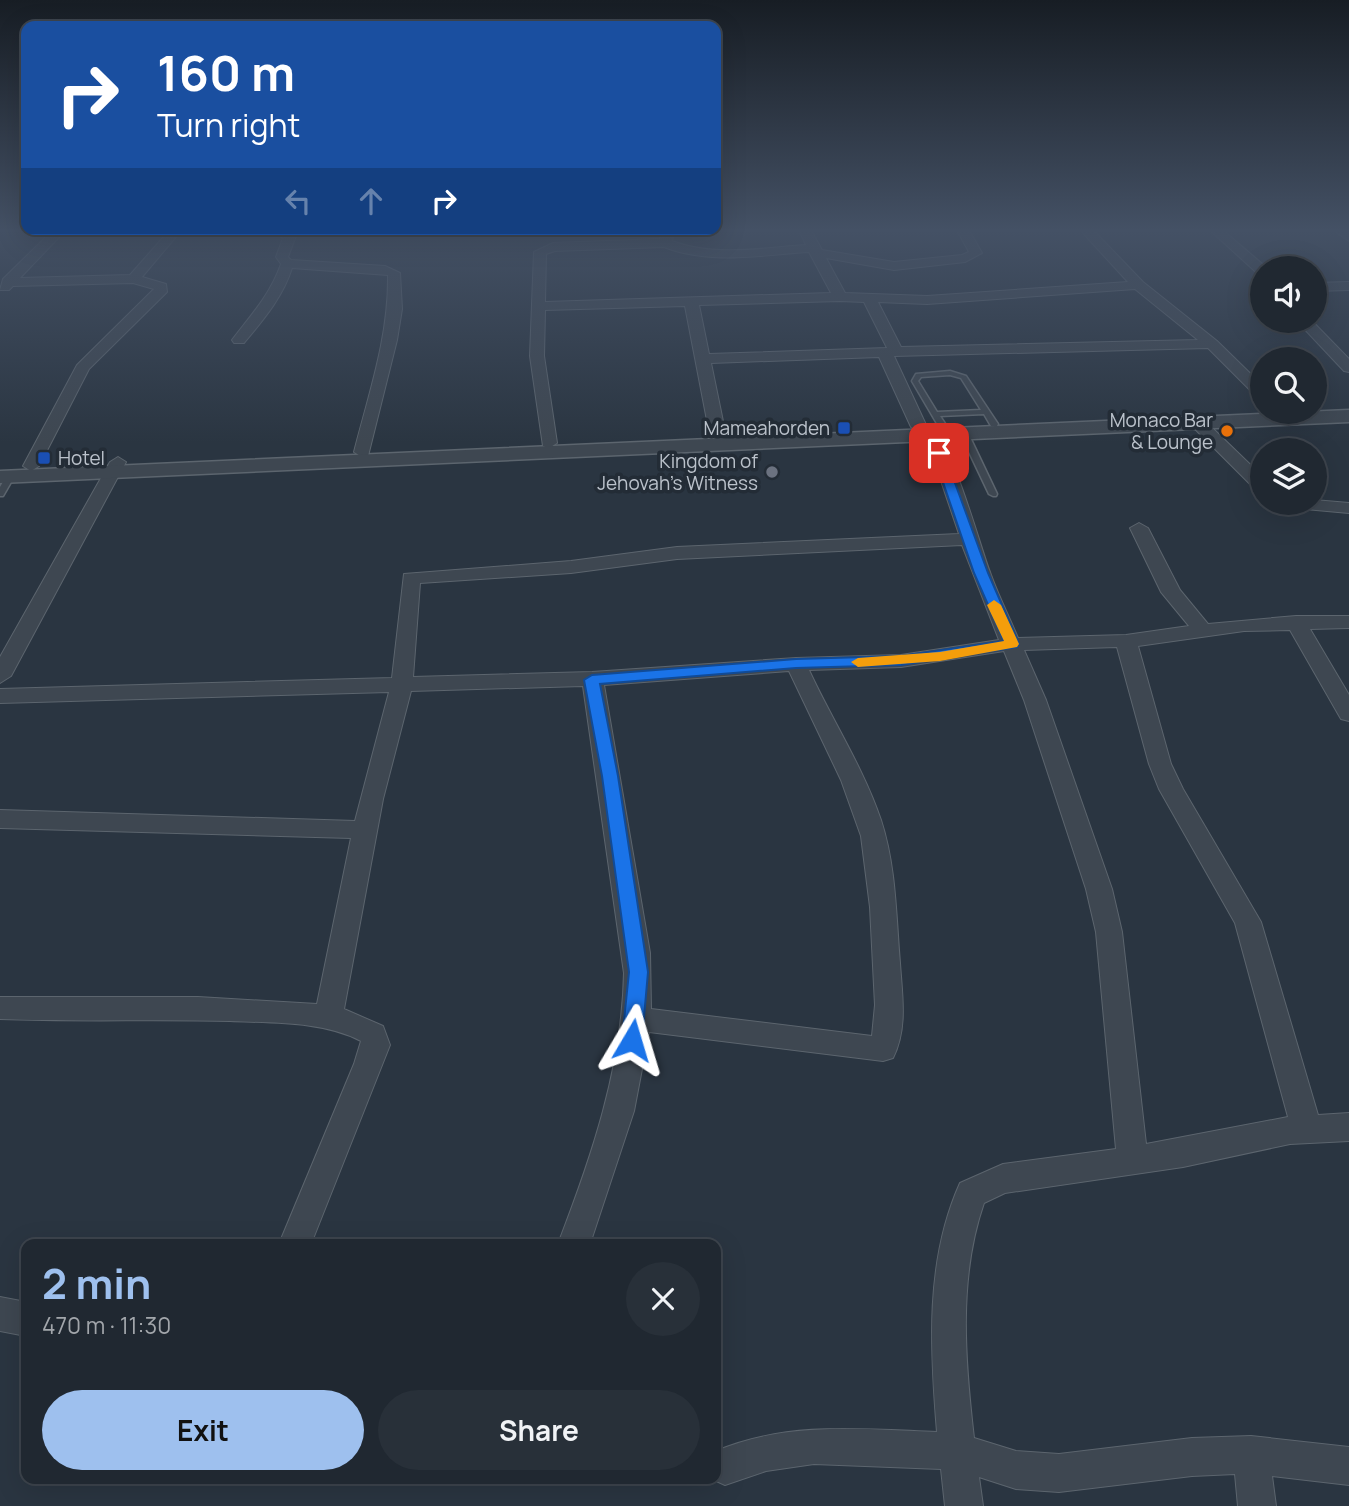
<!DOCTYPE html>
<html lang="en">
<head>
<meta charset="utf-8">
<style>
	:root { --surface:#202831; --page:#283039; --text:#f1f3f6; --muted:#a2a6ab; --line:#3d444d; --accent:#9ec0ee }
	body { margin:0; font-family:Manrope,sans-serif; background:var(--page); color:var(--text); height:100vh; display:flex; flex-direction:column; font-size:26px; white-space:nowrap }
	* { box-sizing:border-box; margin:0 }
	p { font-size:23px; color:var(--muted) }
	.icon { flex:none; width:38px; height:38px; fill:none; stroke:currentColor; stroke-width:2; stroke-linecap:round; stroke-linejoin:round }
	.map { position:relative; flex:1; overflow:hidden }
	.panel { position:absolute; left:21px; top:1239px; width:700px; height:245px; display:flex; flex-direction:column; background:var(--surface); border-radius:14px; box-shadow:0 7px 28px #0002,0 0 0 2px var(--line) }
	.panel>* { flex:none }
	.banner { position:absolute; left:21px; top:21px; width:700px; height:214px; border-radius:14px; box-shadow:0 7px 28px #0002,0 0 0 2px var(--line); background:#1a4fa0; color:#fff; overflow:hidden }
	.tools { position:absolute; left:1250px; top:256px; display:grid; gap:14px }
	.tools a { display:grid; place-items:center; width:77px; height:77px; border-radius:50%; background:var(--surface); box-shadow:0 7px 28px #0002,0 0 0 2px var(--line); font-size:35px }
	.pin { position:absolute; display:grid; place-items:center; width:60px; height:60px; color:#fff; margin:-30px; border-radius:14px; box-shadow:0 4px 10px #0006 }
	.me { position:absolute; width:77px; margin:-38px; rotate:7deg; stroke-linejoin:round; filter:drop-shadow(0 0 5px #0008) }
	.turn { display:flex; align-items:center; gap:24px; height:147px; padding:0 21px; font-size:32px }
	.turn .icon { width:91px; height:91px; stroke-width:2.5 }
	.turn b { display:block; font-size:49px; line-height:60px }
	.lanes { display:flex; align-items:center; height:66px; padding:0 21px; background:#0003; justify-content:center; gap:35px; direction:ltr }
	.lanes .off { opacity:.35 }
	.round { display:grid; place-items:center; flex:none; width:74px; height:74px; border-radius:37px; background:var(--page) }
	.summary { display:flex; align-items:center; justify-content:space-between; height:119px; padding:0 21px }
	h1 { font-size:42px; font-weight:700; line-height:52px; color:var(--accent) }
	.cta { display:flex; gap:14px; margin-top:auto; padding:14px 21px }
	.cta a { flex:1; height:80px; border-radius:42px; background:var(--accent); color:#111; font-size:28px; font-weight:700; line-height:80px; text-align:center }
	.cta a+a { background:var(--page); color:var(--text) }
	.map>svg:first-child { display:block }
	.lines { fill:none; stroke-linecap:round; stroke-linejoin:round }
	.service-casing { stroke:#5c656e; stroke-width:3 }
	.minor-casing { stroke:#5c656e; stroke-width:2 }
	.tertiary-casing { stroke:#5c656e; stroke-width:3 }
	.service { fill:#3e4751; fill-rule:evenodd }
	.minor { fill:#3e4751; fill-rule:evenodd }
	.tertiary { fill:#3e4751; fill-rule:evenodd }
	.route { fill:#1a73e8; stroke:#114b97; stroke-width:2 }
	.slow { fill:#f59e0b }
	.transit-dot { fill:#1a4fb4; stroke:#232c36; stroke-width:2.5 }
	.food-dot { fill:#e8710a; stroke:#232c36; stroke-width:2.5 }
	.worship-dot { fill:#6b7280; stroke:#232c36; stroke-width:2.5 }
	.labels { text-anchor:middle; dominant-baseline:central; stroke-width:7; stroke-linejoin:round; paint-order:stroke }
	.far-poi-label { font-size:19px; fill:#bbc2cb; stroke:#232c36; text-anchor:end }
</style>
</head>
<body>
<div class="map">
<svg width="1349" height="1506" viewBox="0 0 1349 1506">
	<rect width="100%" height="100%" fill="#2a3541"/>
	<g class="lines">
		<g class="service-casing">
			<g id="service">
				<path d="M 950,371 L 966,376 L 998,424 L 997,426 L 991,426 L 984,414 L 940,416 L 946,425 L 939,427 L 912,381 L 916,374 ZM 950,375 L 961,378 L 981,410 L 937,412 L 918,381 L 921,377 Z"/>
				<polygon points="961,431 968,433 997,494 996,496 993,496 989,494 960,433"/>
				<polygon points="7,475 13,475 14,477 3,496 0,496 0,487"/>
			</g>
		</g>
		<g class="minor-casing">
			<g id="minor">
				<polygon points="51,232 64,232 20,278 130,275 168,232 180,232 142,277 166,284 167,292 89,369 39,466 31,471 23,466 77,365 154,289 133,283 13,286 9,290 0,290 3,279"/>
				<path d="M 273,232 L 290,232 L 296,236 L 288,257 L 291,260 L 385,266 L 400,273 L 402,309 L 397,340 L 368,456 L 362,457 L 354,452 C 369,393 389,336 388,275 L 292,268 C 283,297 263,320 244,343 L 234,343 L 232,340 C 251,315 270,295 281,264 L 276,257 L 283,238 Z"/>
				<path d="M 662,232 L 674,232 L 672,241 C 714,257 763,248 806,245 L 800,232 L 812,232 L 822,250 L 894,262 L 962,255 L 969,252 L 958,232 L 970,232 L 982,253 L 965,262 L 894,270 L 826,258 L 845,293 L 927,296 L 1128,282 L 1082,232 L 1095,232 L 1143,282 L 1217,341 L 1262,385 L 1262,399 L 1257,397 L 1208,348 L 894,356 L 927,427 L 919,432 L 911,427 L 879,357 L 711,363 L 726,436 L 718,441 L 710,436 L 685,306 L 545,310 L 544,356 L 557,443 L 549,448 L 543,446 L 530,356 L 534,252 L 553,243 L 660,239 ZM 664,247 C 710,265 761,255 809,252 L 831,293 L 545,302 L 546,254 L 555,251 ZM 1135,289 L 1198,340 L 901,347 L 878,302 L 927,304 ZM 840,301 L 864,302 L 887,348 L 709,354 L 699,305 Z"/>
				<polygon points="1212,232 1225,232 1267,268 1262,268 1262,274 1257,273"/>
				<polygon points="1336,232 1349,232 1349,241"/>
				<polygon points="1349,282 1349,290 1314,291 1314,283"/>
				<polygon points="1296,320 1311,320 1349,359 1349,372 1344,371"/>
				<polygon points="1197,417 1203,419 1262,476 1262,491 1256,490 1191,425 1191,419"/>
				<path d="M 930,429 C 950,434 981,550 990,572 C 998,595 1009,616 1018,638 L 1126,635 L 1189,626 L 1161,592 L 1130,528 L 1139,523 L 1148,528 L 1180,590 L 1208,624 L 1296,616 L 1349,616 L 1349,628 L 1310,629 L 1349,695 L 1349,721 L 1341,719 L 1290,630 L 1244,631 L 1138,646 L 1171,764 L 1183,789 L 1261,922 L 1318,1115 L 1349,1113 L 1349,1141 L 1290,1144 L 1183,1167 L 1005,1193 L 984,1203 C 958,1278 965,1360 974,1438 L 1016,1451 L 1059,1454 L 1192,1438 L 1251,1436 L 1349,1447 L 1349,1485 L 1272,1476 L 1276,1506 L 1238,1506 L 1235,1474 L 1192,1476 L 1059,1492 L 1016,1489 L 979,1477 L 983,1506 L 945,1506 L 941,1469 L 814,1464 L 766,1471 L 725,1485 L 712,1479 L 716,1479 L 716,1451 C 788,1421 861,1429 937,1432 C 930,1348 925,1261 960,1183 L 1003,1164 L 1116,1149 L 1096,932 L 1086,889 L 1024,700 L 1004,651 L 901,667 L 809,670 C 832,720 863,767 881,820 C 896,866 896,915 900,963 C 902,995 908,1028 893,1058 L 883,1061 L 649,1032 L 634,1111 L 590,1244 L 558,1244 C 592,1156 622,1068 624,973 L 583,686 L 411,691 L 383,799 L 344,1009 L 383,1026 L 390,1045 L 311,1244 L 279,1244 L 354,1064 L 361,1041 C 323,1021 272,1023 230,1021 C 153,1019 77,1022 0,1019 L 0,997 L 198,997 L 317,1004 L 351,838 L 0,828 L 0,810 L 355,821 L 389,692 L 0,703 L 0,689 L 392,678 L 404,574 L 571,561 L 677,547 L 959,534 L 938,472 L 922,434 ZM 962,545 L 999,640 L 901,655 L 796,658 L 592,672 L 413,677 L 420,583 L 571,573 L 677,559 ZM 1117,647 L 1149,764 L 1159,789 L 1235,923 L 1288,1117 L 1146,1144 L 1122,932 L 1112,889 L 1046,700 L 1024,650 ZM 789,671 L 841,780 L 861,836 L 870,907 L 875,1005 L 872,1036 L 651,1009 L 650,953 L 604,685 Z"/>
				<polygon points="118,457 126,462 11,676 0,683 0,657 110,462"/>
				<polygon points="1314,500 1349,503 1349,513 1283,507 1274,502 1314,502"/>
				<polygon points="0,1297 26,1302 26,1336 0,1331"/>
			</g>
		</g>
		<g class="tertiary-casing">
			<polygon id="tertiary" points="1349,410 1349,422 0,483 0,471"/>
		</g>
		<use href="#service" class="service"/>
		<use href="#minor" class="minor"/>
		<use href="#tertiary" class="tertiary"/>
	</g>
	<linearGradient id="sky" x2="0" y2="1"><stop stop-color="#171d24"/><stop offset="0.52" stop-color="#445165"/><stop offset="1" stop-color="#445165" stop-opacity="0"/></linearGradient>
	<rect width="1349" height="443" fill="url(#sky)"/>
	<polygon class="route" points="939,449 944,453 988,573 1019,644 1017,647 901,665 796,668 600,684 618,776 648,972 642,1040 639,1046 632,1049 625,1046 622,1040 629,972 602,776 584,680 592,675 796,659 901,656 1004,641 974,573 933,453"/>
	<polygon class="slow" points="994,600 1001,605 1019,644 1017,647 940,661 858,667 851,662 858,658 940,652 1004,641 987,605"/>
	<g class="transit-dot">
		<rect x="837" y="421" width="14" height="14" rx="3.5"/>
		<rect x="37" y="451" width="14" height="14" rx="3.5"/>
	</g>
	<circle class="food-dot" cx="1227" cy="431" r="7"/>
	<circle class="worship-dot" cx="772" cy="472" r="7"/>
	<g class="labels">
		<g class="far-poi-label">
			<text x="1213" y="420">Monaco Bar<tspan x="1213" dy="22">&amp; Lounge</tspan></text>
			<text x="830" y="428">Mameahorden</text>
			<text x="58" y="458" text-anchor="start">Hotel</text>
			<text x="758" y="461">Kingdom of<tspan x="758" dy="22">Jehovah's Witness</tspan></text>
		</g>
	</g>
</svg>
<div class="tools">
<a><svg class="icon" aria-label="sound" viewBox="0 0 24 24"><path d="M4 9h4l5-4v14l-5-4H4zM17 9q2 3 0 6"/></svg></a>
<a><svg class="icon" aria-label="search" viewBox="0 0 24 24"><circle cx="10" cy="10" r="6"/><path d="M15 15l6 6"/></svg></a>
<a><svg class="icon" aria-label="layers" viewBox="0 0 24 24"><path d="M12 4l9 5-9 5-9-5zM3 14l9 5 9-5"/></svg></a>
</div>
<div class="pin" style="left:939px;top:453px;background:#d93025"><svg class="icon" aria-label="arrive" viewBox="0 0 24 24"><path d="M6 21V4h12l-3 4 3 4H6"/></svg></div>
<svg class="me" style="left:632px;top:1040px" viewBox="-20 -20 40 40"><path d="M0-17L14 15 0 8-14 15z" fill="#1a73e8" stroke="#fff" stroke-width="4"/></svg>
<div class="banner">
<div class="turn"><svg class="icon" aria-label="right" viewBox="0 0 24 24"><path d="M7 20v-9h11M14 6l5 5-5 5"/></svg><div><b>160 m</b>Turn right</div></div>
<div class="lanes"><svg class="icon off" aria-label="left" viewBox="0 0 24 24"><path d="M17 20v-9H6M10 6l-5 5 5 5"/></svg><svg class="icon off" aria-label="ahead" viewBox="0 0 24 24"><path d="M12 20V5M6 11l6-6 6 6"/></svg><svg class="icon" aria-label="right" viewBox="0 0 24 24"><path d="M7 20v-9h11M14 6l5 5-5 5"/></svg></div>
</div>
<section class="panel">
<div class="summary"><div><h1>2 min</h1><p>470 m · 11:30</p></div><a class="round"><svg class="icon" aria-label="close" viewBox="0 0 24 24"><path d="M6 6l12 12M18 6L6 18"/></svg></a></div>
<div class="cta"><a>Exit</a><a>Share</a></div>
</section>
</div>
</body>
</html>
